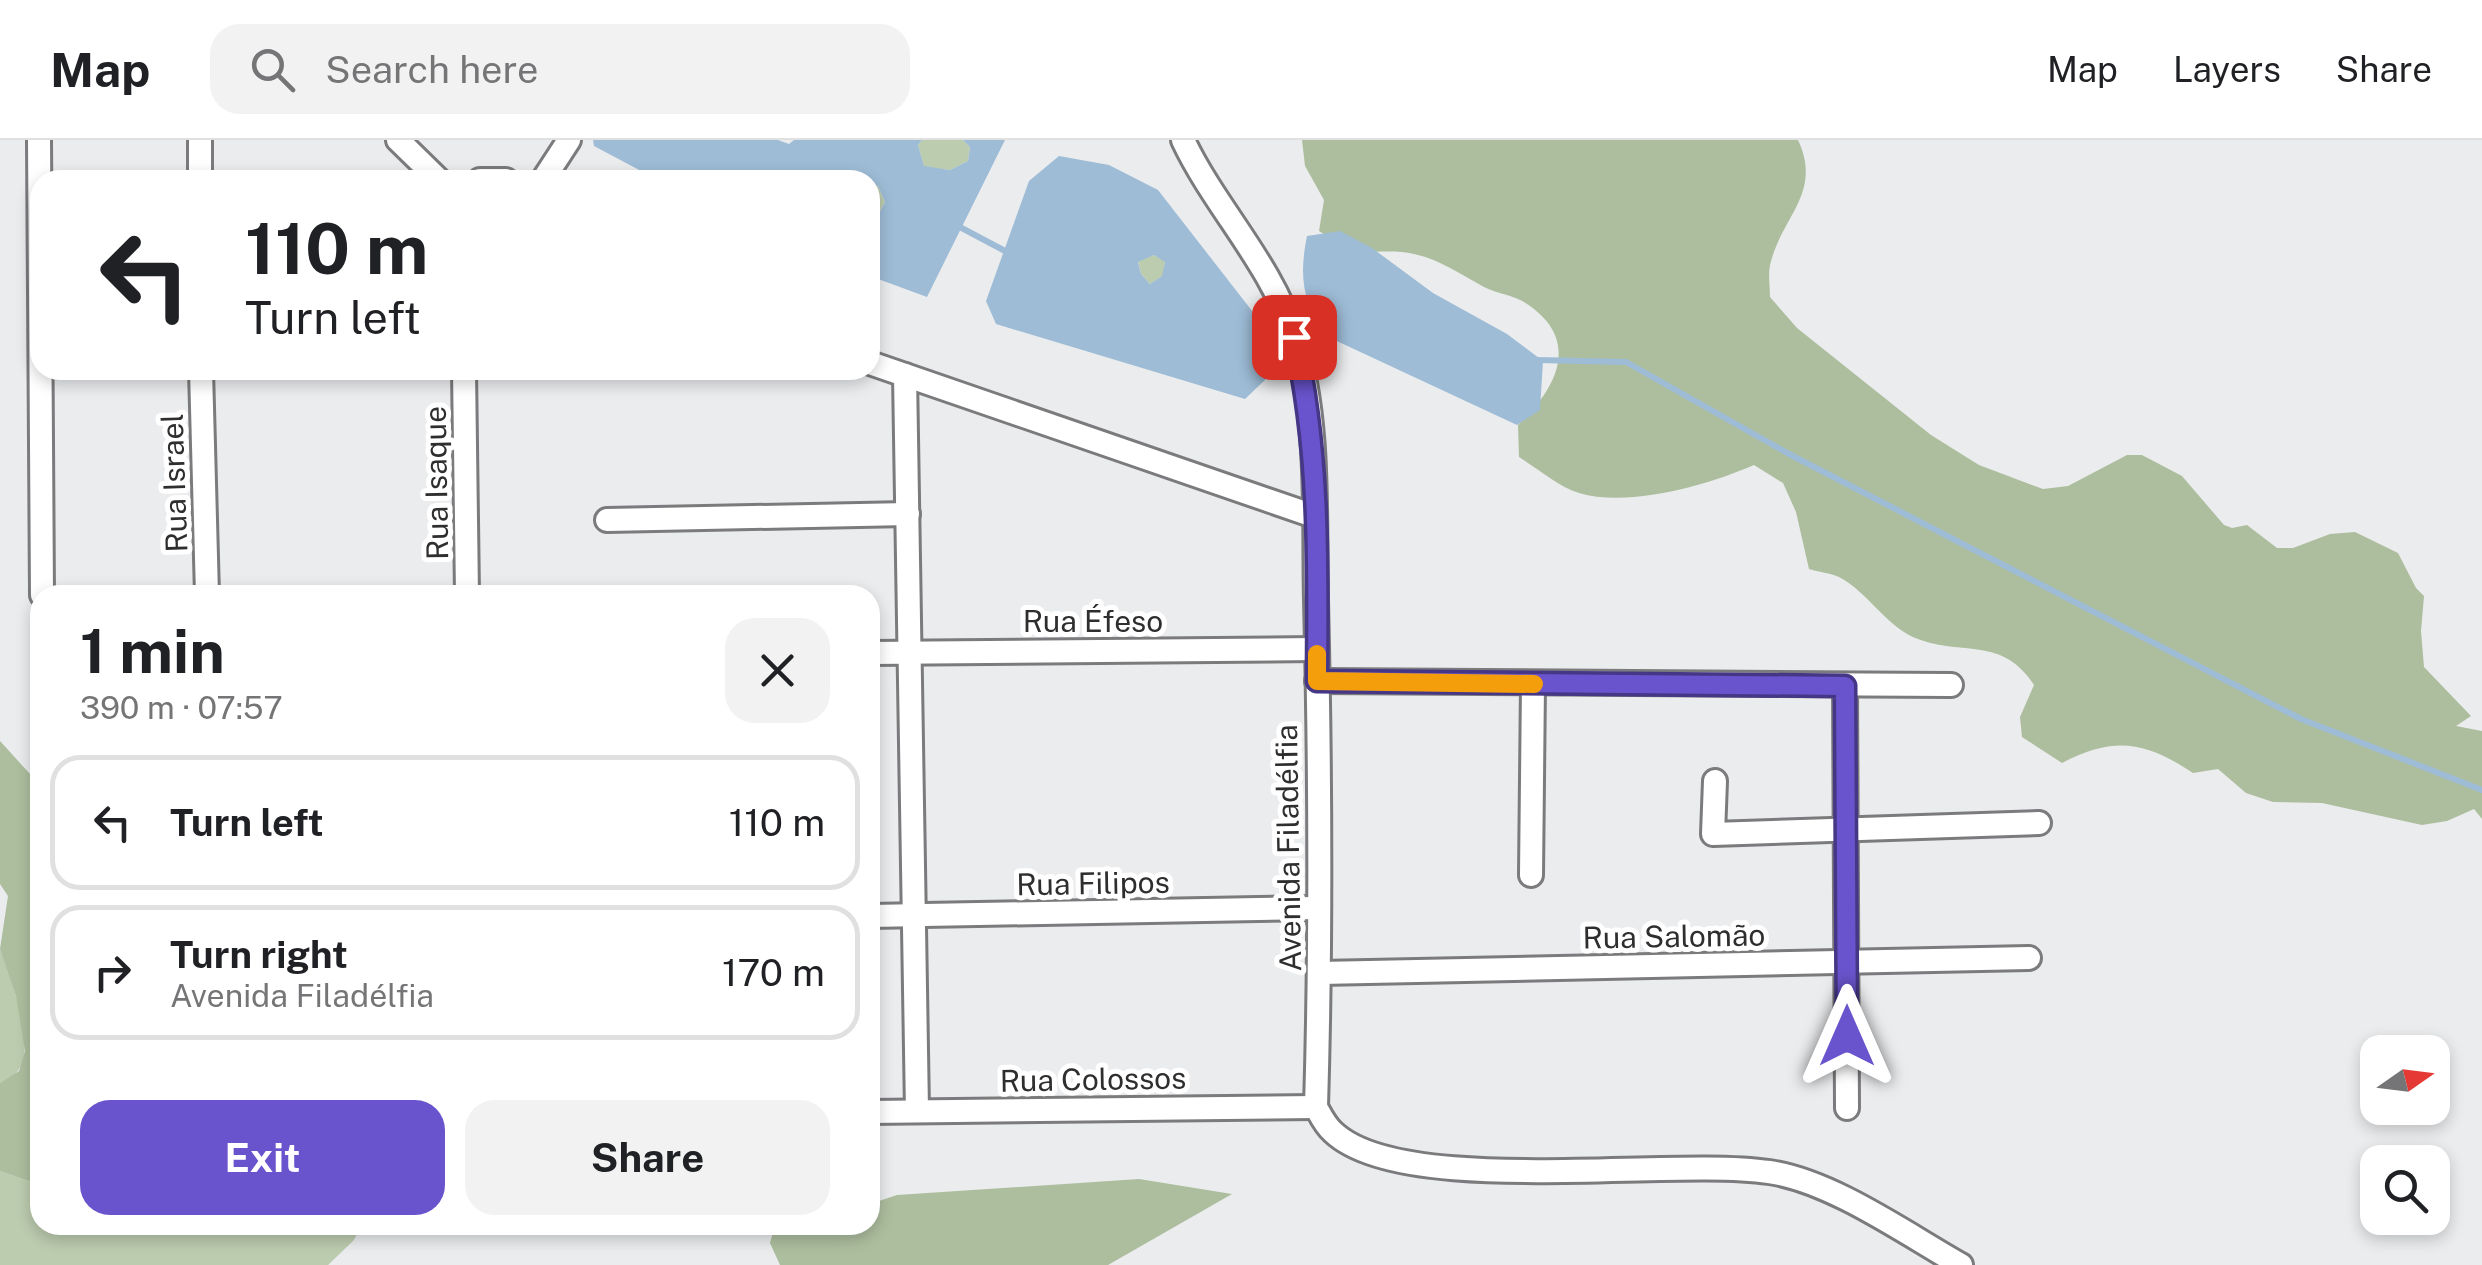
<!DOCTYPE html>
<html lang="en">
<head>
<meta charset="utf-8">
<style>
	:root { --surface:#fff; --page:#f2f2f2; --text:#202124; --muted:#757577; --line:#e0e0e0; --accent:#6a54cd }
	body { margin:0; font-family:"Public Sans",sans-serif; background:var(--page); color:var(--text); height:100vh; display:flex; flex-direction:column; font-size:38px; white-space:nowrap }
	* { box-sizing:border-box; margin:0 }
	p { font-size:32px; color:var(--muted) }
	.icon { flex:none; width:55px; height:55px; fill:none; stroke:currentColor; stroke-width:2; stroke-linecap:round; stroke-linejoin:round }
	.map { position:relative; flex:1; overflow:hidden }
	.details { position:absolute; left:30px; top:445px; width:850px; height:650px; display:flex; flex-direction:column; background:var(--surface); border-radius:30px; box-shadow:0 5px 15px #0003 }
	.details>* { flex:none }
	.hud { position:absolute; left:30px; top:30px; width:850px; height:210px; border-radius:30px; box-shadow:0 5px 15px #0003; background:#fff; color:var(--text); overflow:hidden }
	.needle { width:65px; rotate:76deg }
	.controls { position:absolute; left:2360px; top:895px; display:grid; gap:20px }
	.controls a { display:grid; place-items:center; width:90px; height:90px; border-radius:20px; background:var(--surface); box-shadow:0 5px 15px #0003; font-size:50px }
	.pin { position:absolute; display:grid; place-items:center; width:85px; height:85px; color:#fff; margin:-42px; border-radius:20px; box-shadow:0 5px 15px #0006 }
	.me { position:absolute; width:110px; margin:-55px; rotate:0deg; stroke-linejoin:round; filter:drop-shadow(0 0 8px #0008) }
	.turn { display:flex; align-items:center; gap:35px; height:210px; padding:0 50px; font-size:45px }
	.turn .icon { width:130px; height:130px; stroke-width:2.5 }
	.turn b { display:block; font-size:70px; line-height:85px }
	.round { display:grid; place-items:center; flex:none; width:105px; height:105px; border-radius:30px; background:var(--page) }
	.headline { display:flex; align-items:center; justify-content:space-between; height:170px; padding:0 50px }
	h1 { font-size:60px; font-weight:700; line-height:75px }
	.button { display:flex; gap:20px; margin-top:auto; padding:20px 50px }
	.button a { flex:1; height:115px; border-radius:30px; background:var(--accent); color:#fff; font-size:40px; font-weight:700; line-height:115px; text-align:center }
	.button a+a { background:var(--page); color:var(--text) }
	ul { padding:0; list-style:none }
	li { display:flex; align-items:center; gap:30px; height:135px; margin:0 20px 15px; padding:0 30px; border:5px solid var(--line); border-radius:30px }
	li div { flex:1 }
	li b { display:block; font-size:38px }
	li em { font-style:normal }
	header { display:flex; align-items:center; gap:60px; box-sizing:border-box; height:140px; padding:0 50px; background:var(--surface); border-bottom:2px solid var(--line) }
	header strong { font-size:48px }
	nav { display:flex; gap:55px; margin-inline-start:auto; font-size:35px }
	.search { width:700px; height:90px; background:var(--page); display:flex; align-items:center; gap:25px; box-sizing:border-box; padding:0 35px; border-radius:30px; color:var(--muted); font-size:38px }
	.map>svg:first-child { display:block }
	.green { fill:#bcccaf }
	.forest { fill:#adbe9e }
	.water { fill:#9ebcd6; fill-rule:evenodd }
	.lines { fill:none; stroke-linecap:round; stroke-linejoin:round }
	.stream { stroke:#9ebcd6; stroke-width:6 }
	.street-casing { stroke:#7b7b7d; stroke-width:28 }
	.street { stroke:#fff; stroke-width:22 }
	.route-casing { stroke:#453785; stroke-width:25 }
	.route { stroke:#6a54cd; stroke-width:18 }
	.slow { stroke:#f59e0b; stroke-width:18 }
	.labels { text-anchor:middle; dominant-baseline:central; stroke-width:10; stroke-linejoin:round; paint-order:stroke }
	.street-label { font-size:30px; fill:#2e2e2f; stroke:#fff }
</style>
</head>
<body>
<header>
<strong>Map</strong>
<div class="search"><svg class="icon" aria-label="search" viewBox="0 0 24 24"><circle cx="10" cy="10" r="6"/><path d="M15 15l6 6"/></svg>Search here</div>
<nav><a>Map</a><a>Layers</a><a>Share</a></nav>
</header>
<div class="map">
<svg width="2482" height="1125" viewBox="0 0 2482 1125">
	<rect width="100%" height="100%" fill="#ebecee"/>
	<g class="green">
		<polygon points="922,0 963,0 970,7 968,21 950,30 924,27 918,5"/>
		<polygon points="870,43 878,46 885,62 870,91"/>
		<polygon points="1154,115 1165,121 1163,136 1150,144 1141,134 1138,121"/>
		<path d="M 0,809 C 10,836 36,903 19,929 C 16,935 6,939 0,943 Z"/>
		<polygon points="0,1031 40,1045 40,1085 363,1085 353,1101 328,1125 0,1125"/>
	</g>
	<g class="forest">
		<path d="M 1302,0 L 1798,0 C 1823,53 1781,77 1770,125 C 1768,135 1770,147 1770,157 L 1797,188 L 1931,295 L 1979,325 L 2043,349 L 2068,346 L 2127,315 L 2142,315 L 2182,336 L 2224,385 L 2232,388 L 2247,385 L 2277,408 L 2293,408 L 2330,394 L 2355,392 L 2398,413 L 2416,448 L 2424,456 L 2421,491 L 2424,527 L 2471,576 L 2456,586 L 2482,591 L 2482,679 L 2474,669 L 2447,681 L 2422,685 L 2322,663 L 2273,662 L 2246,653 L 2218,629 L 2193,633 C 2145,601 2114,596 2062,623 L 2022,597 L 2020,577 L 2034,545 C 2003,496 1962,516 1918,499 C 1887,488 1868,452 1839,437 C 1831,433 1818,432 1809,429 L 1796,372 L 1783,343 L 1754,325 C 1708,345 1629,368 1579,353 C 1559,347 1537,328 1519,317 L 1518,285 C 1555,250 1583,201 1527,164 C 1515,155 1497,154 1484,147 C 1460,134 1441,120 1414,114 C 1394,109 1372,114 1353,110 C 1342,108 1329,97 1319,91 L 1324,60 L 1305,26 Z"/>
		<polygon points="0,601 40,645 40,1045 0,1031 0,943 19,931 25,911 16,856 0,809 8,756 0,744"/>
		<polygon points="1139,1039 1232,1054 1108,1125 780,1125 770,1103 775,1085 870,1085 870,1064 897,1055"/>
	</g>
	<g class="water">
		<polygon points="593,0 778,0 789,4 794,0 922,0 918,5 924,26 950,30 968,21 970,7 963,0 1005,0 927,157 870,136 870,91 885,62 878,46 870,43 870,40 658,40 594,6"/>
		<path d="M 1059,16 L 1109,25 L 1158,50 L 1263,185 L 1266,239 L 1245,259 L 996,184 L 986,161 L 1029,41 ZM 1154,115 L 1165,122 L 1162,136 L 1150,144 L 1141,134 L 1138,122 Z"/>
		<path d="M 1340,91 L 1372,108 L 1433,153 L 1507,194 L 1543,221 L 1540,270 L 1517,285 L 1326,196 C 1302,162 1299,136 1307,96 Z"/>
	</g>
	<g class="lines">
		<g class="stream">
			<polyline points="956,85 1007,112"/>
			<polyline points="1536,220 1626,222 1789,314 2301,579 2482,650"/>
		</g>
		<g class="street-casing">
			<g id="street">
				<polyline points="39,0 42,455"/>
				<polyline points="398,0 439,40"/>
				<path d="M 1183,0 C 1215,68 1272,124 1294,197 C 1320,281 1314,373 1316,460 C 1320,629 1321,798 1316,967 C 1321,976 1325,985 1333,992 C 1402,1058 1670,1017 1769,1032 C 1832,1041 1906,1094 1961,1125"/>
				<polyline points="200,40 200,0"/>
				<polyline points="480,40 506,40"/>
				<polyline points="543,40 569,0"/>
				<polyline points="870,223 1314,376"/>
				<polyline points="201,230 207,455"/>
				<polyline points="464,230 467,455"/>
				<polyline points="905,235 917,971"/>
				<polyline points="607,380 908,374"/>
				<polyline points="870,513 1317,509"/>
				<polyline points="1317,541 1951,545"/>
				<polyline points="1845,546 1847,968"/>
				<polyline points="1715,641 1713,694 2039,683"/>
				<polyline points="1531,735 1533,544"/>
				<polyline points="870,776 1317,768"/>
				<polyline points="1320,833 2029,818"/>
				<polyline points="870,972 1316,967"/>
			</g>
		</g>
		<use href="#street" class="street"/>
	</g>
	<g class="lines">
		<g class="route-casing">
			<path id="route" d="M 1294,197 C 1320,309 1318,427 1317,541 L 1845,546 L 1847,896"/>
		</g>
		<use href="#route" class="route"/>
		<polyline class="slow" points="1317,514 1317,541 1534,544"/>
	</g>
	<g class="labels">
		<g class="street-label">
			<text transform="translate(174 343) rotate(-92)">Rua Israel</text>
			<text transform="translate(436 343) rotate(-91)">Rua Isaque</text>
			<text x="1093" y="481">Rua Éfeso</text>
			<text transform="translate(1288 708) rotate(-91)">Avenida Filadélfia</text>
			<text transform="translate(1093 743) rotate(-1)">Rua Filipos</text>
			<text transform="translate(1674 796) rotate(-1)">Rua Salomão</text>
			<text transform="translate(1093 939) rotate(-1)">Rua Colossos</text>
		</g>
	</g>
</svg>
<div class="controls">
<a><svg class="needle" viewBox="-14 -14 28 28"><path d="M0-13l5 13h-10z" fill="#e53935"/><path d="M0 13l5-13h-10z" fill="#757577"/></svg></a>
<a><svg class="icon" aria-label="search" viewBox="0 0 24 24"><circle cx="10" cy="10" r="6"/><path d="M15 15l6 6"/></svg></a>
</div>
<div class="pin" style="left:1294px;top:197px;background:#d93025"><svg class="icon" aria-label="arrive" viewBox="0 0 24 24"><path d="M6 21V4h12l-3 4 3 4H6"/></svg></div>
<svg class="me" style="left:1847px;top:896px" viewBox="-20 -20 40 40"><path d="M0-17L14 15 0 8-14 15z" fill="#6a54cd" stroke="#fff" stroke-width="4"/></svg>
<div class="hud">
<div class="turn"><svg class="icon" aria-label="left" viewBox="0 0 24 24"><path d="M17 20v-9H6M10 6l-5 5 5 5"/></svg><div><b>110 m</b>Turn left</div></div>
</div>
<section class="details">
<div class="headline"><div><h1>1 min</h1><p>390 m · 07:57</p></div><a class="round"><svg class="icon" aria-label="close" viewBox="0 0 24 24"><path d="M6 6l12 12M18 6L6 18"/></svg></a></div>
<ul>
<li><svg class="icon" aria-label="left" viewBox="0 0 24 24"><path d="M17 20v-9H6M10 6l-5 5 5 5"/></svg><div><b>Turn left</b></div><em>110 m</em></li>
<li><svg class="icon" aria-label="right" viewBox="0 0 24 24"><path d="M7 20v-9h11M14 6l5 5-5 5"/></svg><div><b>Turn right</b><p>Avenida Filadélfia</p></div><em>170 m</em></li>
</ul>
<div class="button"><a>Exit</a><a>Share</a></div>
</section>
</div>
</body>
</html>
